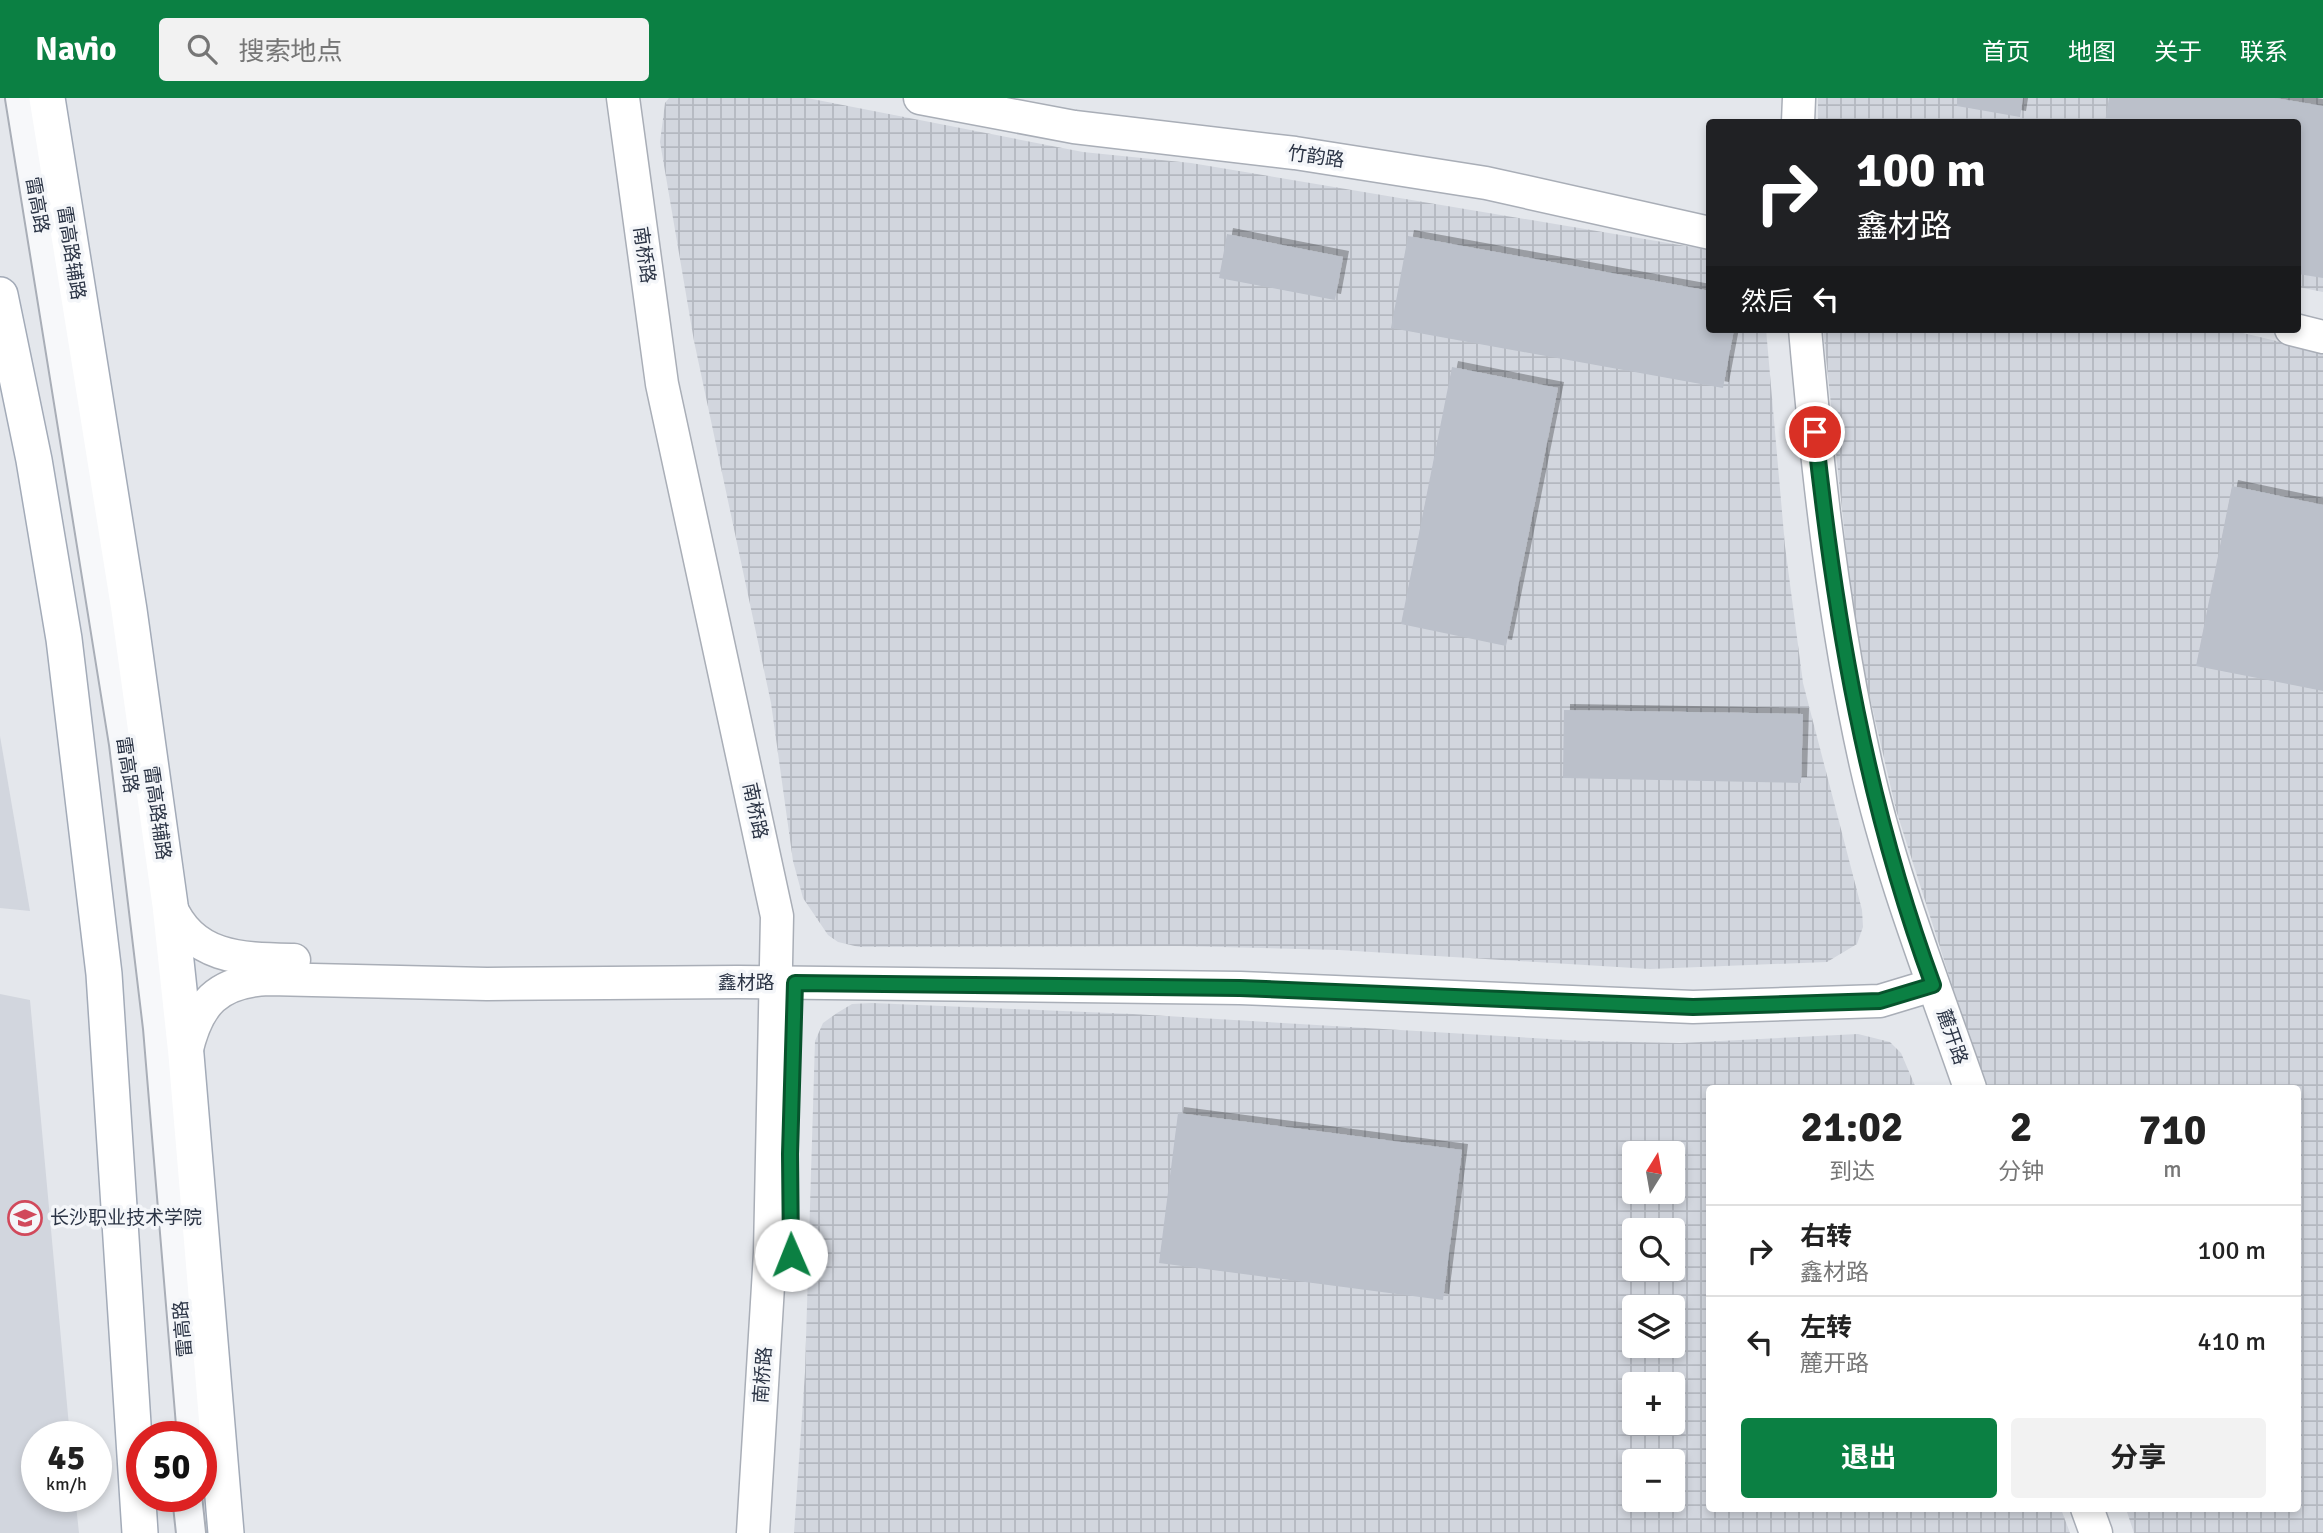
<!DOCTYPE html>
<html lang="zh">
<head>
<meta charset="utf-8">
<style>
	:root { --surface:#fff; --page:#f2f2f2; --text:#222; --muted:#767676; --line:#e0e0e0; --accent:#0b8043 }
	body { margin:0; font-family:Signika,"Noto Sans SC",sans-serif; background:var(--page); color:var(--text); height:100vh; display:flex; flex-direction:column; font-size:26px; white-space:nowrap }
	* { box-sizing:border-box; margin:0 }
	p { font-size:23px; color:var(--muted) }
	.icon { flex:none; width:38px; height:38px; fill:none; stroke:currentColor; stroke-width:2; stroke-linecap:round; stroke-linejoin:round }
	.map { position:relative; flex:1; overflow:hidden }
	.drawer { position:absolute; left:1706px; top:987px; width:595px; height:427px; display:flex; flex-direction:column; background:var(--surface); border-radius:7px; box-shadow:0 4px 10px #0003 }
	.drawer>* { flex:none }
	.hud { position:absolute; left:1706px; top:21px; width:595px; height:214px; border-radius:7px; box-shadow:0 4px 10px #0003; background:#202124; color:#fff; overflow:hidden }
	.needle { width:46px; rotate:11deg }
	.buttons { position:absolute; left:1622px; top:1043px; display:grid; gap:14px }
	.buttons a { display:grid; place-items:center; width:63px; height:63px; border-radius:7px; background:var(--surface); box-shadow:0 4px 10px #0003; font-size:35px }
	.speed { position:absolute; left:21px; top:1323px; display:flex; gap:14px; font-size:35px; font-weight:700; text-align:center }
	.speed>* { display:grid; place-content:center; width:91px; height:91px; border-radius:50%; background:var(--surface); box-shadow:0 4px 10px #0003; line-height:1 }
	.speed small { font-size:18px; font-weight:400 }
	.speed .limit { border:10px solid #d22; background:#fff; color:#111 }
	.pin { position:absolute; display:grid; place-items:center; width:60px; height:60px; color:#fff; margin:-30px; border:4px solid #fff; border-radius:50%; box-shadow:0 2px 7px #0007 }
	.me { position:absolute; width:77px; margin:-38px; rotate:359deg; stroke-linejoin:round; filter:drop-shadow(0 0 5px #0008) }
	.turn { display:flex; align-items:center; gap:24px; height:147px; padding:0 35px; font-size:32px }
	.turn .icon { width:91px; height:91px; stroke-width:2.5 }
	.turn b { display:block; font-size:49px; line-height:60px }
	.then { display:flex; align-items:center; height:66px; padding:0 35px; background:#0003; gap:14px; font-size:26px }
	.eta { display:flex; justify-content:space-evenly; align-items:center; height:119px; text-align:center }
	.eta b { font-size:42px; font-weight:700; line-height:49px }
	.primary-button { display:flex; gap:14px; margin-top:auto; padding:14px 35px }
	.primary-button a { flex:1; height:80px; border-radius:7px; background:var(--accent); color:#fff; font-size:28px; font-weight:700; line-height:80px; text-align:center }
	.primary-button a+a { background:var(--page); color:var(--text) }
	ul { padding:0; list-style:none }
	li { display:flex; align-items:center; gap:21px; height:91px; padding:0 35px; border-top:2px solid var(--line) }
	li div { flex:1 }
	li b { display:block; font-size:26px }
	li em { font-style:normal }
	header { display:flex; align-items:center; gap:42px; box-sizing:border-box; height:98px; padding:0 35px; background:var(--accent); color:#fff }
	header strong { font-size:33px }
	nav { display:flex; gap:38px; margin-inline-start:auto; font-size:24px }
	.search { width:490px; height:63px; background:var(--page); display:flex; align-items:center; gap:18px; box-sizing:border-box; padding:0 24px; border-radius:7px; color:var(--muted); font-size:26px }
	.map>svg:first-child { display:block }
	.built { fill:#d2d6de }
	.industrial { fill:url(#industrial-grid); fill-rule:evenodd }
	.building { fill:#bbc0ca; filter:url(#shadow) }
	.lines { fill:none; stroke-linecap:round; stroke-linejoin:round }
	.tertiary-casing { stroke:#a9aeb7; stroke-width:32 }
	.secondary-casing { stroke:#a9aeb7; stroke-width:35 }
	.primary-casing { stroke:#a3abb8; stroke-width:38 }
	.tertiary { stroke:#f7f8fa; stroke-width:28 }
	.secondary { stroke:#fff; stroke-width:32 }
	.primary { stroke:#fff; stroke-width:35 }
	.route-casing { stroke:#07532c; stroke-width:18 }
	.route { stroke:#0b8043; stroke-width:12 }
	.labels { text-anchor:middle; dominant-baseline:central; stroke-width:7; stroke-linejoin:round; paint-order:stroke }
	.street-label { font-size:19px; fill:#2b3445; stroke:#f4f6f9 }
	.poi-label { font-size:19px; fill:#2b3445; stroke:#f4f6f9; text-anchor:start }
</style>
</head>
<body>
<header>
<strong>Navio</strong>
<div class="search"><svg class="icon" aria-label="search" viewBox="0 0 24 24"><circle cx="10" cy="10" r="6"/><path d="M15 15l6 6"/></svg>搜索地点</div>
<nav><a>首页</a><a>地图</a><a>关于</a><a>联系</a></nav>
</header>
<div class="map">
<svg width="2323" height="1435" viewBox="0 0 2323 1435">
	<defs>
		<pattern id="industrial-grid" width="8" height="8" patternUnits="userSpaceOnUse" patternTransform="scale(1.75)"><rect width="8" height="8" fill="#d2d6de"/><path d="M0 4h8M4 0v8" fill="none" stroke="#b4b8c0"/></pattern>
		<filter id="shadow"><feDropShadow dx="6" dy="-6" stdDeviation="0" flood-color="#0004"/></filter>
	</defs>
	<rect width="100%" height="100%" fill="#e4e7ec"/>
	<g class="built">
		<polygon points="0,638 30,813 0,810"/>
		<polygon points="0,896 30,902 70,1339 37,1339 37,1398 75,1398 79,1435 0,1435"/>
	</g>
	<g class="industrial">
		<polygon points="669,0 807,0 1083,54 1191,65 1710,152 1710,231 1766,231 1785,448 1803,585 1862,812 1863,829 1857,846 1827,864 1650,871 1339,852 1180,848 859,849 838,844 828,837 803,800 793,763 771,605 694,243 660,44 665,5"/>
		<polygon points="1818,0 2323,0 2323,194 2298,189 2298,24 1818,24"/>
		<polygon points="1823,231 2226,231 2323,254 2323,1435 2134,1435 2126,1411 2298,1410 2298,990 1985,990 1896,712 1864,574 1851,497"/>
		<path d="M 872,905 L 1133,916 L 1584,943 L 1680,945 L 1858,936 L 1890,944 L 1901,955 L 1916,990 L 1710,990 L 1710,1410 L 2061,1411 L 2070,1435 L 794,1435 L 805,1274 L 815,943 L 823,925 L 837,915 L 852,906 ZM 1634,1055 L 1673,1055 L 1673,1094 L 1634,1094 ZM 1634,1132 L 1673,1132 L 1673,1171 L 1634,1171 ZM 1634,1209 L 1673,1209 L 1673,1248 L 1634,1248 ZM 1634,1286 L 1673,1286 L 1673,1325 L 1634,1325 ZM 1634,1363 L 1673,1363 L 1673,1402 L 1634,1402 Z"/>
	</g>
	<g class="building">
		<polygon points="1957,0 2023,0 2020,19 1957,8"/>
		<polygon points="2109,0 2275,0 2323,8 2323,180 2298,176 2298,24 2105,24"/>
		<polygon points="1227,136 1343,159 1335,202 1219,180"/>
		<polygon points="1408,138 1710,193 1710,231 1734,231 1723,290 1391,230"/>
		<polygon points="1452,269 1558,290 1506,548 1401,526"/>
		<polygon points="2232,388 2323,407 2323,593 2196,568"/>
		<polygon points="1564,612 1803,616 1801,685 1563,680"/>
		<polygon points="1178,1015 1462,1052 1443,1202 1159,1165"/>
	</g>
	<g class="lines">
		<g class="tertiary-casing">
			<g id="tertiary">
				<polyline points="20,0 124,646 158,930 192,1339"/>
				<polyline points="187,1398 191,1435"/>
			</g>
		</g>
		<g class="secondary-casing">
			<g id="secondary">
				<polyline points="623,0 662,286 777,818 770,1155 753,1435"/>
				<polyline points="920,0 1074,29 1295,55 1486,85 1710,135"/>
				<polyline points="1798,24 1799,0"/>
				<path d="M 1805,231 C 1818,377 1834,524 1866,667 C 1891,778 1933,883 1970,990"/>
				<polyline points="2291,231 2323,239"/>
				<path d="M 170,807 C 192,861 242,861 294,862"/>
				<path d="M 186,955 C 197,906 217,883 269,881 L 487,886 L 738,884 L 1240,890 L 1693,909 L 1880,903 L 1933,887"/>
				<polyline points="2087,1410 2096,1435"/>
			</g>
		</g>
		<g class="primary-casing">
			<g id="primary">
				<polyline points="47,0 129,512 170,807 186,957 226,1435"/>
				<polyline points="0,197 34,362 64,541 104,876 140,1435"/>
			</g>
		</g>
		<use href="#tertiary" class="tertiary"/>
		<use href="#secondary" class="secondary"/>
		<use href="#primary" class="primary"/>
	</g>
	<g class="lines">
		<g class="route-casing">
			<path id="route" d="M 791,1157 L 790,1056 L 795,885 L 1240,890 L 1693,909 L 1880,903 L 1933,887 C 1867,708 1835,523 1815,334"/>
		</g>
		<use href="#route" class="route"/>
	</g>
	<defs>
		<g id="school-ring" transform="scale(1.75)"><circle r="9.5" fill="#f4f6f9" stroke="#d1495b" stroke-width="1.5"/><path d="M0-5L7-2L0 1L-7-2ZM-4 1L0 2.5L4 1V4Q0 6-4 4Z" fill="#d1495b"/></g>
	</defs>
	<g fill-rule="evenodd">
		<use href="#school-ring" x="25" y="1120"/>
	</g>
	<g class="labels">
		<g class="street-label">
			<text transform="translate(1316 59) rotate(8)">竹韵路</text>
			<text transform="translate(37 107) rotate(80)">雷高路</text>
			<text transform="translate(71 155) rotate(81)">雷高路辅路</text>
			<text transform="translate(644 157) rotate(82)">南桥路</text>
			<text transform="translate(127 667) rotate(82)">雷高路</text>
			<text transform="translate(755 713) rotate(78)">南桥路</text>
			<text transform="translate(157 715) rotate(82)">雷高路辅路</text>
			<text x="746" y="885">鑫材路</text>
			<text transform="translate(1952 939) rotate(71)">麓开路</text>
			<text transform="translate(183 1231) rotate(-95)">雷高路</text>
			<text transform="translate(763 1277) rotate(-86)">南桥路</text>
		</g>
		<g class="poi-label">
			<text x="50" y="1120">长沙职业技术学院</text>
		</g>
	</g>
</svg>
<div class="buttons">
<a><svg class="needle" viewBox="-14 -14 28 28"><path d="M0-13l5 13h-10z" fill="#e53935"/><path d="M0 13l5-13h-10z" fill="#767676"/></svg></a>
<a><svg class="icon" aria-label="search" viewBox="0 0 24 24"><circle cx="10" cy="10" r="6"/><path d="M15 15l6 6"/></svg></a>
<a><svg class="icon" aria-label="layers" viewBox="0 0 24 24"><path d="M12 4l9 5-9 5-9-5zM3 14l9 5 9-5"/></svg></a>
<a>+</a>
<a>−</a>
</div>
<div class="speed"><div>45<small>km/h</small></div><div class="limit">50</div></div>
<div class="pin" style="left:1815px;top:334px;background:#d93025"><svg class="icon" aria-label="arrive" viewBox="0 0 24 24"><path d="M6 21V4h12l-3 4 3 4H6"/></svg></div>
<svg class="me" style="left:791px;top:1157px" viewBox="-20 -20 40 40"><circle r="19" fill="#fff"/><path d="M0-13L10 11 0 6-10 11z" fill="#0b8043"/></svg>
<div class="hud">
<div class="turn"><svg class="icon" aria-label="right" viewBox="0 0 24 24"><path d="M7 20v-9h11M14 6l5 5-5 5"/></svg><div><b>100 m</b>鑫材路</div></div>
<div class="then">然后<svg class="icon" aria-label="left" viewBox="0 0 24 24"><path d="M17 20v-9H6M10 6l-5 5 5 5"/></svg></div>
</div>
<section class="drawer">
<div class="eta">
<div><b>21:02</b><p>到达</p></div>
<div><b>2</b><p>分钟</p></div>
<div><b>710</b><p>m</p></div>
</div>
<ul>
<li><svg class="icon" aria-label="right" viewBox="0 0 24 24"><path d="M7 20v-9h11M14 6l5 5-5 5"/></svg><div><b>右转</b><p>鑫材路</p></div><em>100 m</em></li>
<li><svg class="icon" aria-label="left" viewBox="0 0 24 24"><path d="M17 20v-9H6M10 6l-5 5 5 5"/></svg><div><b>左转</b><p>麓开路</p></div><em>410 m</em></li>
</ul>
<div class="primary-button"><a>退出</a><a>分享</a></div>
</section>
</div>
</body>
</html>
